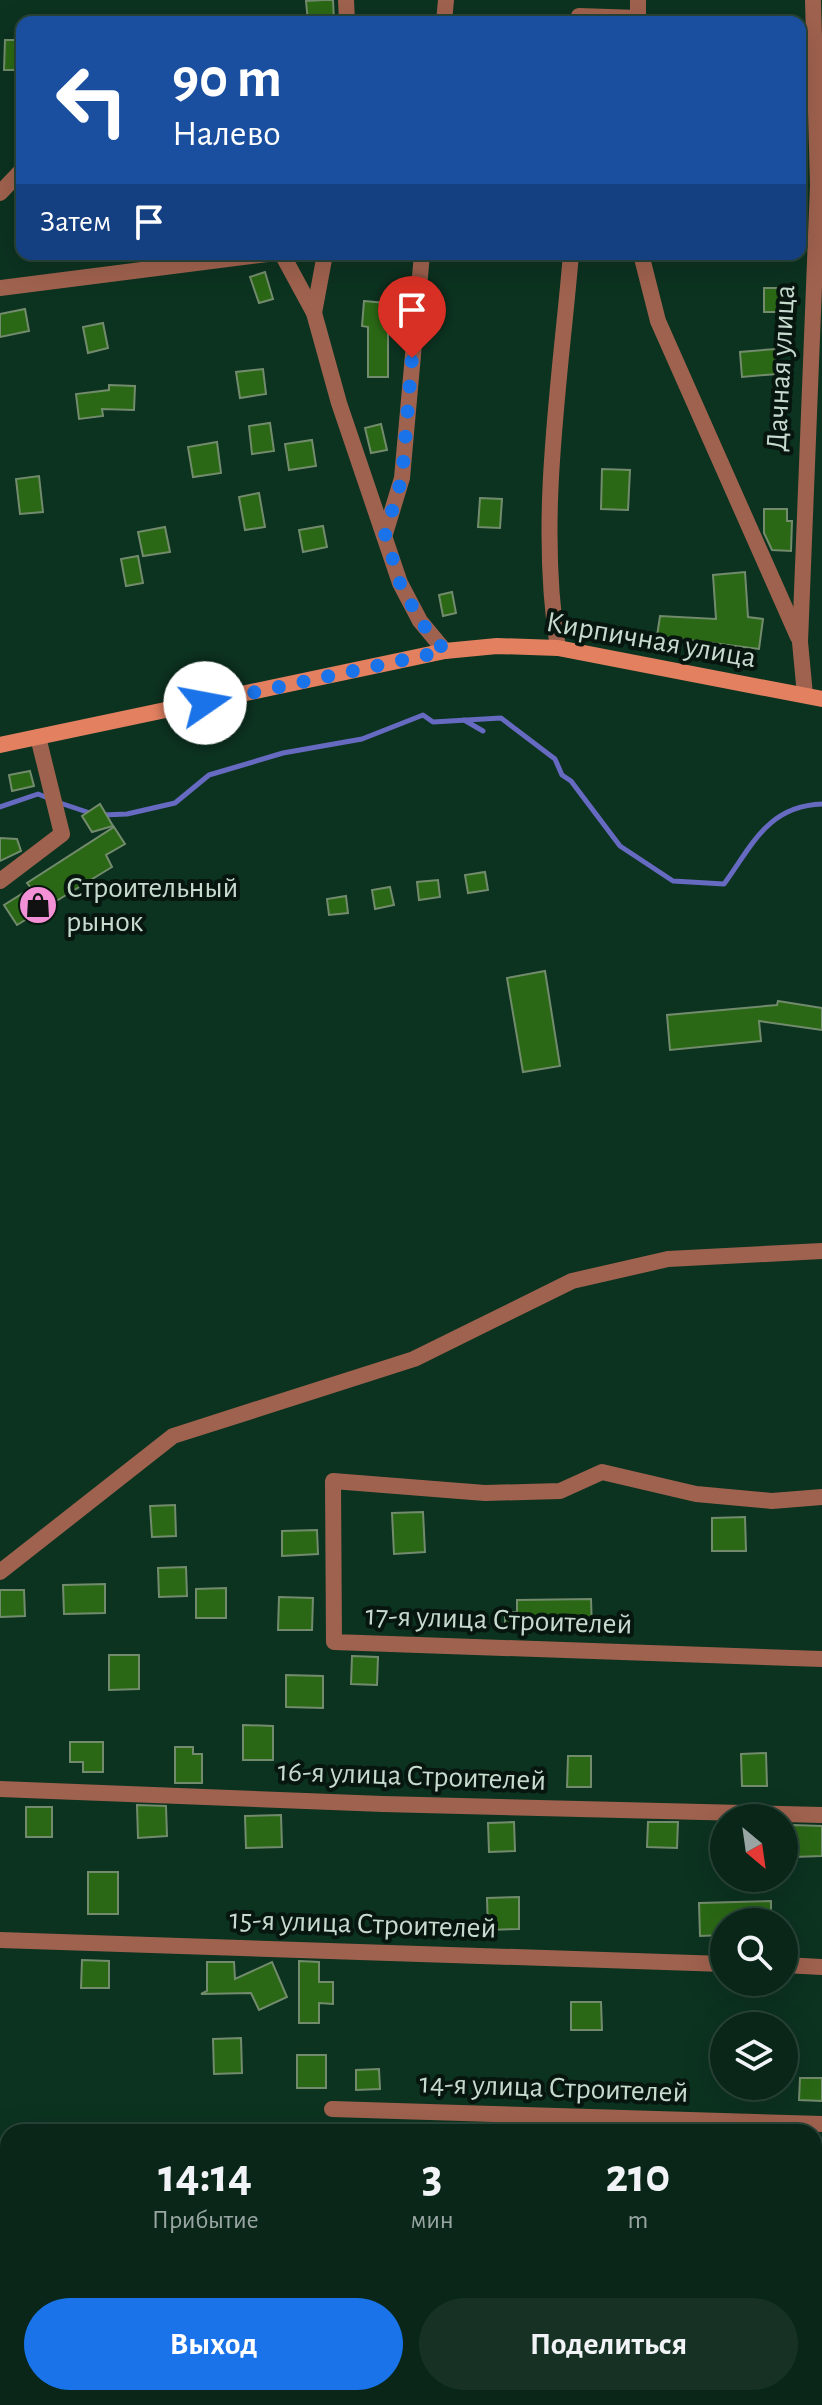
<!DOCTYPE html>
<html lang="ru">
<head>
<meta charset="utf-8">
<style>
	:root { --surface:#092618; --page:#173225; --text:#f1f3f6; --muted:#99a5a2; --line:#294337; --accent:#1a73e8 }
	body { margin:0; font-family:"Alegreya Sans",sans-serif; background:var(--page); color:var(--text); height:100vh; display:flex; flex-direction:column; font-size:30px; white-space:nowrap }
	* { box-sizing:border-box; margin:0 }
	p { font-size:26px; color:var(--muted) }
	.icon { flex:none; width:44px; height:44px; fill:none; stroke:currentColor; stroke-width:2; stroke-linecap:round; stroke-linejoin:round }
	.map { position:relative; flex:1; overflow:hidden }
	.side { position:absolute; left:0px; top:2124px; width:822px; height:282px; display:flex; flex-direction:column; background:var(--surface); border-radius:24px 24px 0 0; box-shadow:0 8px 32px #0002,0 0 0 2px var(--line) }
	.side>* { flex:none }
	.guide { position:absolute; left:16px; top:16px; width:790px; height:244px; border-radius:16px; box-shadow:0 8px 32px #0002,0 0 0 2px var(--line); background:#1a4fa0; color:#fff; overflow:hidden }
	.needle { width:52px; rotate:151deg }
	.fabs { position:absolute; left:710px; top:1804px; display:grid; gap:16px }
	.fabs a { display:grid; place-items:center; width:88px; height:88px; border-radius:50%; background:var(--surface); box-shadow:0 8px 32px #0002,0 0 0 2px var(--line); font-size:40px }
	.pin { position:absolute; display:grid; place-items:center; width:68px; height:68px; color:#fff; margin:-82px -34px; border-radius:50% 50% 50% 0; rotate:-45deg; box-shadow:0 0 8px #0007 }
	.pin .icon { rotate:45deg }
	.me { position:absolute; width:88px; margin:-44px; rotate:78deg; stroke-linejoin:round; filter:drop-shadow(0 0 6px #0008) }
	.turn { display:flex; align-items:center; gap:28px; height:168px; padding:0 24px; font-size:36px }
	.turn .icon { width:104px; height:104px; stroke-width:2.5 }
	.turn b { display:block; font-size:56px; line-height:68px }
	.then { display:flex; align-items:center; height:76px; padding:0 24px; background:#0003; gap:16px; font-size:30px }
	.eta { display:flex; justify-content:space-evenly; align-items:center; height:136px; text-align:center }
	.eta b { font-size:48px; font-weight:700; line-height:56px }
	.button { display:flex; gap:16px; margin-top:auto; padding:16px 24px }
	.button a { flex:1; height:92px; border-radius:48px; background:var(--accent); color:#fff; font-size:32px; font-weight:700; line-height:92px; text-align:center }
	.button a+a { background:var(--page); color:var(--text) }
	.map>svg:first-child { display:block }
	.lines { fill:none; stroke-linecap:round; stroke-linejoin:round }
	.stream { stroke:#666ac0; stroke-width:5 }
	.building { fill:#2a6815; stroke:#728b6c; stroke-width:2 }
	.minor { stroke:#9f624e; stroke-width:16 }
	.secondary { stroke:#e28060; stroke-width:16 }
	.route { stroke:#1a73e8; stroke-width:14; stroke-dasharray:0 25.2 }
	.labels { text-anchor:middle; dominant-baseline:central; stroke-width:8; stroke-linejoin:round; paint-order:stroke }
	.street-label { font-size:30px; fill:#c6dace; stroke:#07160e }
	.poi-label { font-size:30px; fill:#c6dace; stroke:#07160e; text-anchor:start }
</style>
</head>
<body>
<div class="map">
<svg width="822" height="2405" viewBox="0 0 822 2405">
	<rect width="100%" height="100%" fill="#0c3220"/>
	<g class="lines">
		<g class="stream">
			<polyline points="464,720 483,731"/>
			<polyline points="57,802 93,814"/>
			<polyline points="0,807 38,794 48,798"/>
			<path d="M 103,815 L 127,814 L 175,803 L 209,775 L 283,753 L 362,739 L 423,715 L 433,722 L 501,718 L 555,759 L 562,775 L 571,781 L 620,846 L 673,881 L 724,884 C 753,844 768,806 822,804"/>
		</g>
	</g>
	<g class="building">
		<polygon points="324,0 333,0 334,22 308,22 306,1"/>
		<polygon points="5,40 22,40 22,70 4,70"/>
		<polygon points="265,272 273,299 259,303 250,277"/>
		<rect x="764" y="288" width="21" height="24"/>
		<polygon points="364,301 397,304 395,329 388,328 388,377 368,377 368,327 362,326"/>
		<polygon points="25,309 29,331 0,337 0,314"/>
		<polygon points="103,323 108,348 88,353 83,327"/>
		<polygon points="775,349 777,374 742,377 740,352"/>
		<polygon points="263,369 266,394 240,398 236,372"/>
		<polygon points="109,385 135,386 134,410 102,409 103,416 79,419 76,394 109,390"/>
		<polygon points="270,423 274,451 252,454 249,426"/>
		<polygon points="381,424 387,450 371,453 365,428"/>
		<polygon points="312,440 316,466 289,470 285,444"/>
		<polygon points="217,442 221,473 193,477 188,447"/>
		<polygon points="602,469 630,470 628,510 601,509"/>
		<polygon points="39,476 43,512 20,514 16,479"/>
		<polygon points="259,493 265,527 245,530 239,497"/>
		<polygon points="480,498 502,499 500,528 478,527"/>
		<polygon points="764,509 787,509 787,521 792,521 791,551 772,550 764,533"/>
		<polygon points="323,526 327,547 303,552 299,530"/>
		<polygon points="165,527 170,552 143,556 138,532"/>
		<polygon points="138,556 143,583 126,586 121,559"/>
		<polygon points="745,572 748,617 763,619 759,649 657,636 660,616 716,619 713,575"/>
		<polygon points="452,592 456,613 443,616 439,595"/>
		<polygon points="30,771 34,786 12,791 9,775"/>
		<polygon points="100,804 113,826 92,832 82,816"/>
		<polygon points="114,827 125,844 106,855 112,867 17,925 4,905 31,888 27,883"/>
		<polygon points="0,838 17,839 21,851 0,861"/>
		<polygon points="485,872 488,890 468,893 465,875"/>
		<polygon points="438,880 440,897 419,900 417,882"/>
		<polygon points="390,887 394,905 375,909 372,890"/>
		<polygon points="346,896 348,913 329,915 327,899"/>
		<polygon points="545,971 560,1066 523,1072 507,978"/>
		<polygon points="778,1001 822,1008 822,1030 759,1021 761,1041 670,1050 667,1015 777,1005"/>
		<polygon points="175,1505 176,1536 152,1537 150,1506"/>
		<polygon points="423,1512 425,1552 394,1554 392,1513"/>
		<polygon points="745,1517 746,1551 712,1551 712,1518"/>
		<polygon points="317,1530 318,1554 282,1556 282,1531"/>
		<polygon points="186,1567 187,1596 159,1597 158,1568"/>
		<polygon points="105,1584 105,1613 64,1614 63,1585"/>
		<polygon points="226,1588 226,1618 196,1618 196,1589"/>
		<polygon points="0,1590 24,1590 25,1616 0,1617"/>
		<polygon points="279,1597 313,1598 312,1630 278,1630"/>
		<polygon points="591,1599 592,1630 565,1631 565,1626 505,1627 505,1612 517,1612 517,1600"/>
		<polygon points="109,1655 139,1655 139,1689 109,1690"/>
		<polygon points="352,1656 378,1657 377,1685 351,1684"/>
		<polygon points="286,1675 323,1676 323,1708 286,1707"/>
		<polygon points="243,1725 273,1726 273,1760 243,1760"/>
		<polygon points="70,1742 103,1742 103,1772 83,1772 83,1762 70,1762"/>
		<polygon points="175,1747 193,1747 193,1754 202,1754 202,1783 175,1783"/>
		<polygon points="766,1753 767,1786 742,1786 741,1754"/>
		<polygon points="568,1756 591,1756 591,1787 567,1787"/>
		<polygon points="137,1805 166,1806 167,1836 138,1838"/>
		<rect x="26" y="1807" width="26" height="30"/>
		<polygon points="281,1815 282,1847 246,1848 245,1816"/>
		<polygon points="514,1822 515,1851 489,1852 488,1823"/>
		<polygon points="648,1822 678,1822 677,1848 647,1847"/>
		<polygon points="793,1825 822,1826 822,1856 794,1857"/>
		<rect x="88" y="1872" width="30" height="42"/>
		<polygon points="519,1897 519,1929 488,1930 487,1898"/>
		<polygon points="771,1901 771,1922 724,1922 724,1935 700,1936 699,1903"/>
		<polygon points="82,1960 109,1961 109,1988 81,1988"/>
		<polygon points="299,1961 319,1962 319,1982 333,1982 333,2004 319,2003 319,2023 299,2023"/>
		<polygon points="207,1962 234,1962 235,1979 272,1962 287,1997 259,2010 251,1993 201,1994 207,1991"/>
		<polygon points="571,2002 601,2002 602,2030 571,2030"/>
		<polygon points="241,2038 242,2073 214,2074 213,2039"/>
		<rect x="297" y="2055" width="29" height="33"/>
		<polygon points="379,2069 380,2089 356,2090 356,2070"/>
		<polygon points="800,2078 822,2078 822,2101 799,2100"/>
	</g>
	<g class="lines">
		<g class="minor">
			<polyline points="346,0 347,22"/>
			<polyline points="638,0 638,22"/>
			<polyline points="444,22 446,0"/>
			<polyline points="578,22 579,16 639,18"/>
			<polyline points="0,193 22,170"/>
			<polyline points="282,254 314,313 339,403 400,583 420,621 445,651"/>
			<polyline points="641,254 658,321 798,637"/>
			<polyline points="0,288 267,254"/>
			<polyline points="314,313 325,254"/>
			<polyline points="385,534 402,478 422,254"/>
			<path d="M 558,648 C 537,519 560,384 571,254"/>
			<polyline points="805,695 800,642 818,185 813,0"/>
			<polyline points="0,881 62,834 38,737"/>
			<polyline points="822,1497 772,1501 696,1494 602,1472 560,1491 485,1493 333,1481 334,1642 822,1659"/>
			<polyline points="0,1572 173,1436 414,1359 572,1281 668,1259 822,1251"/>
			<polyline points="0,1789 383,1804 822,1815"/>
			<polyline points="0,1940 724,1964"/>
			<polyline points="784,1965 822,1967"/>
			<polyline points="332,2109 822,2124"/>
			<polyline points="814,2269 822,2269"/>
		</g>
		<polyline class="secondary" points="0,745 445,651 497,646 558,648 822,699"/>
	</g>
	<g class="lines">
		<polyline class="route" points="205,703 445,651 420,621 400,583 385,534 402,478 412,358"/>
	</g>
	<defs>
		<g id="shop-disc" transform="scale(2)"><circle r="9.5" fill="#f391d6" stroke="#07160e"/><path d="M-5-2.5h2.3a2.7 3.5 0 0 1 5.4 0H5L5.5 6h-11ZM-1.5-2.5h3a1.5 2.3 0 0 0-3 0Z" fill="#111"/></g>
	</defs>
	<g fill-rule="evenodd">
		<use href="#shop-disc" x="38" y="905"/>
	</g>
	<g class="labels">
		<g class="street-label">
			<text transform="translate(781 368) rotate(-87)">Дачная улица</text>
			<text transform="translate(651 640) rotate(10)">Кирпичная улица</text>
			<text transform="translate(499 1620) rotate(2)">17-я улица Строителей</text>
			<text transform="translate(412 1776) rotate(2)">16-я улица Строителей</text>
			<text transform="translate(363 1924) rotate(2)">15-я улица Строителей</text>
			<text transform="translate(554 2088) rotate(2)">14-я улица Строителей</text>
		</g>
		<g class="poi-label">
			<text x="66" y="888">Строительный<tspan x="66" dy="34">рынок</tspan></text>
		</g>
	</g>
</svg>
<div class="fabs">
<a><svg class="needle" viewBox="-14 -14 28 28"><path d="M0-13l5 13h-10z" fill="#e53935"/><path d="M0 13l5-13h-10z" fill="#99a5a2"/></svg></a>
<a><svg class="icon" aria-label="search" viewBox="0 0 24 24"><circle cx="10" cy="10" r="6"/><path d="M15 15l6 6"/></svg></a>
<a><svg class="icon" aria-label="layers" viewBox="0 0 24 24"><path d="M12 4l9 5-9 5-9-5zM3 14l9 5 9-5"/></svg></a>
</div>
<div class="pin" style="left:412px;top:358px;background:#d93025"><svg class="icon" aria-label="arrive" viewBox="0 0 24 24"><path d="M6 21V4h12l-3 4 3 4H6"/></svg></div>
<svg class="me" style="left:205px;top:703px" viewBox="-20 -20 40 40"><circle r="19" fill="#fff"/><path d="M0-13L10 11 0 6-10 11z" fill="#1a73e8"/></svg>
<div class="guide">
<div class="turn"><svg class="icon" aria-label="left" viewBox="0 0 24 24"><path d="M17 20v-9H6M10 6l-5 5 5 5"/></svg><div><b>90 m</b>Налево</div></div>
<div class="then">Затем<svg class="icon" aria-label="arrive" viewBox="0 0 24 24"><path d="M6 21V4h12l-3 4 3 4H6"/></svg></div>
</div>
<section class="side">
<div class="eta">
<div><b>14:14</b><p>Прибытие</p></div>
<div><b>3</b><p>мин</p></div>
<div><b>210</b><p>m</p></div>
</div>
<div class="button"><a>Выход</a><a>Поделиться</a></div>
</section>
</div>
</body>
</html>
